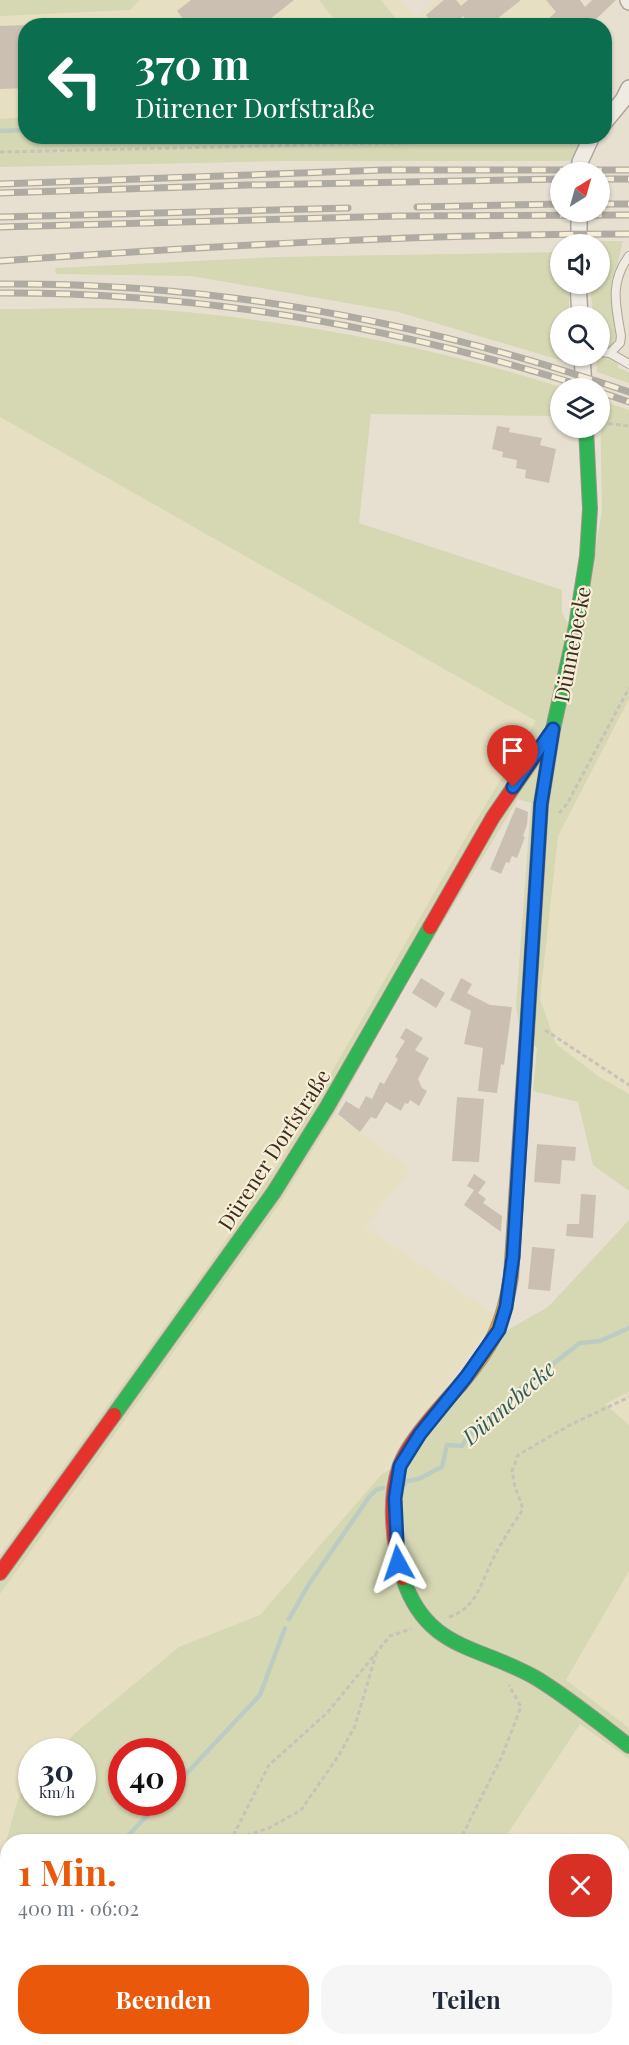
<!DOCTYPE html>
<html lang="de">
<head>
<meta charset="utf-8">
<style>
	:root { --surface:#fff; --page:#f6f6f7; --text:#1f2937; --muted:#747a83; --accent:#ea580c }
	body { margin:0; font-family:"Playfair Display",serif; background:var(--page); color:var(--text); height:100vh; display:flex; flex-direction:column; font-size:22px; white-space:nowrap }
	* { box-sizing:border-box; margin:0 }
	p { font-size:20px; color:var(--muted) }
	.icon { flex:none; width:33px; height:33px; fill:none; stroke:currentColor; stroke-width:2; stroke-linecap:round; stroke-linejoin:round }
	.map { position:relative; flex:1; overflow:hidden }
	.panel { position:absolute; left:0px; top:1834px; width:630px; height:212px; display:flex; flex-direction:column; background:var(--surface); border-radius:24px 24px 0 0; box-shadow:0 2px 4px #0004 }
	.panel>* { flex:none }
	.top-card { position:absolute; left:18px; top:18px; width:594px; height:126px; border-radius:24px; box-shadow:0 2px 4px #0004; background:#0b6e4f; color:#fff; overflow:hidden }
	.needle { width:39px; rotate:37deg }
	.fabs { position:absolute; left:550px; top:162px; display:grid; gap:12px }
	.fabs a { display:grid; place-items:center; width:60px; height:60px; border-radius:50%; background:var(--surface); box-shadow:0 2px 4px #0004; font-size:30px }
	.speed { position:absolute; left:18px; top:1738px; display:flex; gap:12px; font-size:30px; font-weight:700; text-align:center }
	.speed>* { display:grid; place-content:center; width:78px; height:78px; border-radius:50%; background:var(--surface); box-shadow:0 2px 4px #0004; line-height:1 }
	.speed small { font-size:15px; font-weight:400 }
	.speed .limit { border:9px solid #d22; background:#fff; color:#111 }
	.pin { position:absolute; display:grid; place-items:center; width:51px; height:51px; color:#fff; margin:-62px -26px; border-radius:50% 50% 50% 0; rotate:-45deg; box-shadow:0 0 6px #0007 }
	.pin .icon { rotate:45deg }
	.me { position:absolute; width:66px; margin:-33px; rotate:355deg; stroke-linejoin:round; filter:drop-shadow(0 0 4px #0008) }
	.turn { display:flex; align-items:center; gap:21px; height:126px; padding:0 18px; font-size:27px }
	.turn .icon { width:78px; height:78px; stroke-width:2.5 }
	.turn b { display:block; font-size:42px; line-height:51px }
	.round { display:grid; place-items:center; flex:none; width:63px; height:63px; border-radius:24px; background:var(--page) }
	.summary { display:flex; align-items:center; justify-content:space-between; height:102px; padding:0 18px }
	h1 { font-size:36px; font-weight:700; line-height:45px; color:var(--accent) }
	.primary-button { display:flex; gap:12px; margin-top:auto; padding:12px 18px }
	.primary-button a { flex:1; height:69px; border-radius:24px; background:var(--accent); color:#fff; font-size:24px; font-weight:700; line-height:69px; text-align:center }
	.primary-button a+a { background:var(--page); color:var(--text) }
	.map>svg:first-child { display:block }
	.farmland { fill:#e6dfc2 }
	.green { fill:#d6d7b3; fill-rule:evenodd }
	.lines { fill:none; stroke-linecap:round; stroke-linejoin:round }
	.stream { stroke:#bcccc2; stroke-width:4.5 }
	.building { fill:#cbbfb2 }
	.lane-casing { stroke:#ada599; stroke-width:10 }
	.street-casing { stroke:#ada599; stroke-width:18 }
	.fast-casing { stroke:#9c958a; stroke-width:16 }
	.slow-casing { stroke:#9c958a; stroke-width:16 }
	.jam-casing { stroke:#9c958a; stroke-width:16 }
	.path { stroke:#c8c2b9; stroke-width:3; stroke-dasharray:4.5 3; stroke-linecap:butt }
	.lane { stroke:#efebe3; stroke-width:8 }
	.street { stroke:#efebe3; stroke-width:15 }
	.fast { stroke:#30b455; stroke-width:14 }
	.slow { stroke:#ff9f0a; stroke-width:14 }
	.jam { stroke:#e5322d; stroke-width:14 }
	.rail-casing { stroke:#afaaa2; stroke-width:7 }
	.rail { stroke:#f7eed8; stroke-width:4.5; stroke-dasharray:14; stroke-linecap:butt }
	.route-casing { stroke:#114b97; stroke-width:15 }
	.route { stroke:#1a73e8; stroke-width:10 }
	.labels { text-anchor:middle; dominant-baseline:central; stroke-width:4.5; stroke-linejoin:round; paint-order:stroke }
	.street-label { font-size:21px; fill:#3d2e20; stroke:#f7eed8 }
	.water-label { font-size:22px; font-style:italic; fill:#2f5d5a; stroke:#f7eed8 }
</style>
</head>
<body>
<div class="map">
<svg width="629" height="2045" viewBox="0 0 629 2045">
	<rect width="100%" height="100%" fill="#e7e0d1"/>
	<g class="farmland">
		<polygon points="0,0 401,0 417,18 437,0 580,0 599,24 26,26 25,117 0,119"/>
		<polygon points="0,417 536,721 465,839 282,1159 203,1273 0,1553"/>
		<polygon points="629,699 629,1094 598,1076 556,1044 540,999 558,836"/>
		<polygon points="335,1113 410,1169 365,1227 497,1316 382,1475 260,1615 179,1647 74,1734 57,1752 32,1752 31,1779 22,1790 7,1843 0,1856 0,1594 280,1203"/>
		<polygon points="629,1392 629,1425 604,1404"/>
		<polygon points="629,1571 629,1728 566,1680"/>
		<polygon points="580,1724 629,1759 629,2045 373,2045 376,2038 622,2038 622,1842 502,1842"/>
	</g>
	<g class="green">
		<polygon points="0,0 139,0 130,10 0,16"/>
		<polygon points="319,0 381,0 396,19 387,25 339,25"/>
		<polygon points="25,117 26,136 581,137 571,161 286,161 0,167 0,119"/>
		<path d="M 588,241 L 623,241 L 612,287 L 616,337 C 613,345 609,349 600,348 L 600,316 L 593,316 L 590,284 L 600,284 L 600,244 L 588,244 Z"/>
		<polygon points="561,252 561,284 569,284 569,316 561,316 561,356 569,356 570,363 398,312 192,276 56,274 55,268 275,257"/>
		<path d="M 0,309 C 54,309 110,306 163,310 C 298,321 435,347 564,388 L 561,388 L 561,416 L 371,414 L 359,523 L 562,590 L 562,613 L 580,645 L 602,510 L 600,400 L 629,410 L 629,699 L 558,836 L 540,999 L 556,1044 L 598,1076 L 629,1094 L 629,1191 L 593,1165 L 578,1102 L 533,1091 L 537,1048 L 520,1031 L 516,1005 L 531,803 L 518,799 L 406,984 L 335,1113 L 280,1203 L 0,1594 L 0,1555 L 203,1273 L 282,1159 L 465,839 L 536,721 L 0,417 Z"/>
		<polygon points="596,356 609,356 618,362 618,368 629,372 629,383 597,372"/>
		<path d="M 629,1220 L 629,1392 L 605,1404 L 629,1425 L 629,1571 L 566,1680 L 629,1728 L 629,1759 L 580,1724 L 502,1842 L 8,1842 L 8,2038 L 376,2039 L 373,2045 L 0,2045 L 0,1856 C 13,1831 12,1799 31,1779 L 32,1803 L 82,1803 L 82,1752 L 57,1752 L 74,1734 L 179,1647 L 260,1615 L 381,1475 L 411,1455 L 506,1331 L 548,1307 ZM 122,1752 L 172,1752 L 172,1803 L 122,1803 Z"/>
	</g>
	<g class="lines">
		<g class="stream">
			<polyline points="0,131 26,130"/>
			<path d="M 405,1484 L 405,1481 C 424,1480 425,1474 442,1467 L 447,1445 L 462,1446 C 471,1428 491,1421 505,1408 C 513,1399 515,1389 527,1384 L 580,1343 L 600,1341 L 629,1328"/>
			<polyline points="289,1619 309,1584 369,1497 376,1490 383,1488"/>
			<polyline points="172,1789 260,1695 285,1628"/>
			<polyline points="122,1842 159,1803"/>
			<polyline points="0,1995 8,1978"/>
		</g>
	</g>
	<g class="building">
		<polygon points="191,0 294,0 261,26 189,26 177,11"/>
		<polygon points="444,0 456,0 461,6 468,0 521,0 488,26 471,26 463,16 452,26 435,26 426,15"/>
		<polygon points="546,0 580,0 585,7 592,0 616,0 589,26 540,26 556,12"/>
		<polygon points="26,25 26,88 0,89 0,26"/>
		<polygon points="497,426 510,428 509,432 542,438 540,445 556,449 549,483 525,478 526,470 516,468 517,460 502,457 503,452 492,449"/>
		<polygon points="516,807 528,812 527,825 523,836 525,837 517,858 512,856 509,863 506,862 501,874 490,869"/>
		<polygon points="421,978 445,993 436,1008 412,993"/>
		<polygon points="461,978 472,984 467,993 490,1005 512,1007 504,1065 501,1064 497,1093 478,1091 483,1048 464,1044 471,1011 450,1000"/>
		<polygon points="406,1028 423,1038 415,1050 429,1058 418,1079 422,1088 427,1091 419,1106 410,1100 408,1104 405,1103 401,1111 386,1102 376,1119 371,1117 360,1132 338,1114 346,1101 359,1109 366,1096 372,1099 380,1082 384,1084 398,1059 395,1057 405,1041 400,1038"/>
		<polygon points="457,1097 484,1099 479,1162 452,1161"/>
		<polygon points="537,1144 576,1147 575,1161 562,1160 560,1184 534,1182"/>
		<polygon points="474,1174 486,1182 478,1193 477,1192 486,1199 483,1203 502,1216 501,1232 464,1205 474,1190 467,1186"/>
		<polygon points="581,1194 596,1195 593,1238 566,1236 567,1224 579,1224"/>
		<polygon points="532,1247 555,1249 550,1291 528,1289"/>
	</g>
	<g class="lines">
		<g class="lane-casing">
			<g id="lane">
				<path d="M 600,352 L 610,353 L 620,343 L 621,336 C 616,306 609,283 629,256"/>
				<polyline points="610,353 629,364"/>
			</g>
		</g>
		<g class="street-casing">
			<g id="street">
				<polyline points="628,0 629,2"/>
				<polyline points="604,123 623,100 629,88"/>
				<polyline points="579,172 580,162 592,136"/>
				<polyline points="579,244 579,212"/>
				<polyline points="578,284 580,316"/>
				<polyline points="582,356 584,388"/>
			</g>
		</g>
		<g class="fast-casing">
			<g id="fast">
				<polyline points="528,1015 541,804 553,729 576,626 587,556 590,509 586,428"/>
				<polyline points="114,1415 274,1192 327,1107 430,927"/>
				<path d="M 403,1578 C 427,1651 479,1645 536,1678 C 569,1698 599,1723 629,1746"/>
			</g>
		</g>
		<g class="slow-casing">
			<path id="slow" d="M 460,1385 C 492,1347 503,1326 511,1277 L 528,1015"/>
		</g>
		<g class="jam-casing">
			<g id="jam">
				<polyline points="430,927 493,817 550,734"/>
				<polyline points="0,1573 114,1415"/>
				<path d="M 403,1578 C 393,1545 388,1501 399,1468 C 407,1443 442,1405 460,1385"/>
			</g>
		</g>
		<g class="path">
			<polyline points="0,152 574,139"/>
			<polyline points="601,423 629,426"/>
			<polyline points="559,813 567,804 629,688"/>
			<polyline points="545,1030 629,1085"/>
			<path d="M 449,1617 C 475,1609 481,1584 491,1563 C 500,1544 512,1526 523,1509 L 515,1487 L 512,1471 L 518,1455 L 568,1426 L 629,1397"/>
			<polyline points="232,1840 269,1828 301,1810 339,1755 355,1726 376,1654"/>
			<polyline points="230,1842 269,1765 327,1713 390,1636 411,1629"/>
			<polyline points="459,1842 502,1756 521,1707 509,1685"/>
			<polyline points="121,2045 125,2038"/>
			<polyline points="354,2045 357,2038"/>
		</g>
		<use href="#lane" class="lane"/>
		<use href="#street" class="street"/>
		<use href="#fast" class="fast"/>
		<use href="#slow" class="slow"/>
		<use href="#jam" class="jam"/>
		<g class="rail-casing">
			<g id="rail">
				<polyline points="600,179 629,179"/>
				<polyline points="0,184 383,170 629,170"/>
				<polyline points="0,193 248,185 561,179"/>
				<polyline points="600,204 629,204"/>
				<polyline points="417,207 561,204"/>
				<polyline points="0,217 348,208"/>
				<polyline points="0,227 398,216 629,215"/>
				<path d="M 0,261 C 209,246 419,234 629,234"/>
				<path d="M 0,284 C 215,282 426,322 629,392"/>
				<path d="M 0,293 C 201,292 398,327 589,388"/>
				<polyline points="600,392 629,402"/>
			</g>
		</g>
		<use href="#rail" class="rail"/>
	</g>
	<g class="lines">
		<g class="route-casing">
			<polyline id="route" points="398,1563 395,1498 400,1466 420,1434 466,1377 499,1330 506,1307 513,1257 541,804 553,729 513,787"/>
		</g>
		<use href="#route" class="route"/>
	</g>
	<g class="labels">
		<g class="street-label">
			<text transform="translate(571 644) rotate(-79)">Dünnebecke</text>
			<text transform="translate(273 1149) rotate(-57)">Dürener Dorfstraße</text>
		</g>
		<g class="water-label">
			<text transform="translate(508 1402) rotate(-41)">Dünnebecke</text>
		</g>
	</g>
</svg>
<div class="fabs">
<a><svg class="needle" viewBox="-14 -14 28 28"><path d="M0-13l5 13h-10z" fill="#e53935"/><path d="M0 13l5-13h-10z" fill="#747a83"/></svg></a>
<a><svg class="icon" aria-label="sound" viewBox="0 0 24 24"><path d="M4 9h4l5-4v14l-5-4H4zM17 9q2 3 0 6"/></svg></a>
<a><svg class="icon" aria-label="search" viewBox="0 0 24 24"><circle cx="10" cy="10" r="6"/><path d="M15 15l6 6"/></svg></a>
<a><svg class="icon" aria-label="layers" viewBox="0 0 24 24"><path d="M12 4l9 5-9 5-9-5zM3 14l9 5 9-5"/></svg></a>
</div>
<div class="speed"><div>30<small>km/h</small></div><div class="limit">40</div></div>
<div class="pin" style="left:513px;top:787px;background:#d93025"><svg class="icon" aria-label="arrive" viewBox="0 0 24 24"><path d="M6 21V4h12l-3 4 3 4H6"/></svg></div>
<svg class="me" style="left:398px;top:1563px" viewBox="-20 -20 40 40"><path d="M0-17L14 15 0 8-14 15z" fill="#1a73e8" stroke="#fff" stroke-width="4"/></svg>
<div class="top-card">
<div class="turn"><svg class="icon" aria-label="left" viewBox="0 0 24 24"><path d="M17 20v-9H6M10 6l-5 5 5 5"/></svg><div><b>370 m</b>Dürener Dorfstraße</div></div>
</div>
<section class="panel">
<div class="summary"><div><h1>1 Min.</h1><p>400 m · 06:02</p></div><a class="round" style="background:#d93025;color:#fff"><svg class="icon" aria-label="close" viewBox="0 0 24 24"><path d="M6 6l12 12M18 6L6 18"/></svg></a></div>
<div class="primary-button"><a>Beenden</a><a>Teilen</a></div>
</section>
</div>
</body>
</html>
